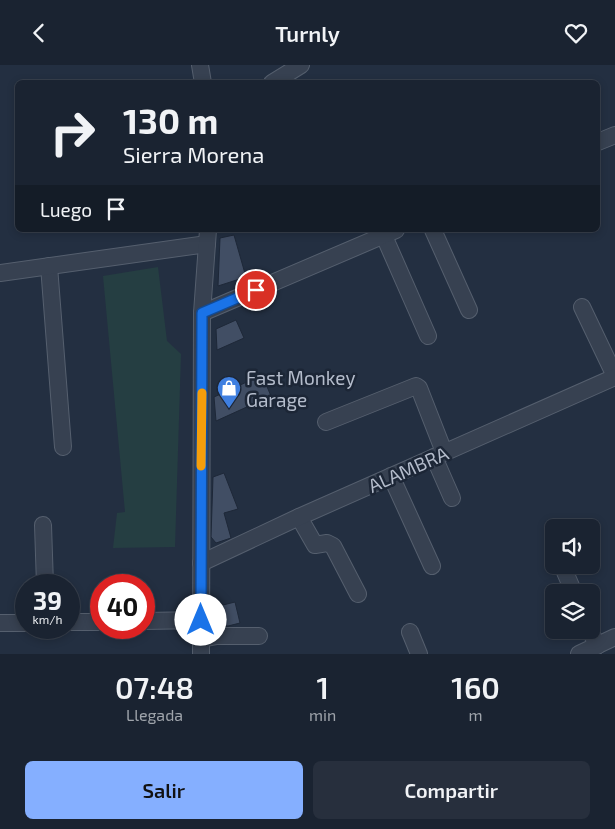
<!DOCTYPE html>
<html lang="es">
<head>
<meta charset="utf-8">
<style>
	:root { --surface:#1a2331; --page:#272f3d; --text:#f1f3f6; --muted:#9fa4ab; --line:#38404d; --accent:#85afff }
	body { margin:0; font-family:"Exo 2",sans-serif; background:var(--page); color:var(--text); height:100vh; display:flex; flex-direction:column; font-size:19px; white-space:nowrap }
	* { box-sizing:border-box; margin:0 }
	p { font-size:16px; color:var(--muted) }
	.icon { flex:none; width:28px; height:28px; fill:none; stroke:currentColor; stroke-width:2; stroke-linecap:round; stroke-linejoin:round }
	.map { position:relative; height:589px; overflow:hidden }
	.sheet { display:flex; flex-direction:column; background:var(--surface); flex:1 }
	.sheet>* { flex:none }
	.guide { position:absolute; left:15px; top:15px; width:585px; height:152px; border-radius:8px; box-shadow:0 2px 8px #0003,0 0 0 1px var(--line); background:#1a2331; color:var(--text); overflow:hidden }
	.controls { position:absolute; left:545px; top:454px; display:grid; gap:10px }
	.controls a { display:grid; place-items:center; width:55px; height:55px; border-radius:8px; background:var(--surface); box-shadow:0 2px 8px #0003,0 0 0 1px var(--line); font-size:25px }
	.speed { position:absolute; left:15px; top:509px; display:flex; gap:10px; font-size:25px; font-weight:700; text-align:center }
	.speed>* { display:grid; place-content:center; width:65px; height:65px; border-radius:50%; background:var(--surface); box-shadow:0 2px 8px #0003,0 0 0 1px var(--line); line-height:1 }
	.speed small { font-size:12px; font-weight:400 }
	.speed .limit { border:8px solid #d22; background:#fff; color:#111 }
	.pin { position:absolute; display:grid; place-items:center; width:42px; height:42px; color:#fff; margin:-21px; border:2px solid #fff; border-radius:50%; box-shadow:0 1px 5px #0007 }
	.me { position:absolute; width:55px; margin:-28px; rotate:0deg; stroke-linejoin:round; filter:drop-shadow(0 0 4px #0008) }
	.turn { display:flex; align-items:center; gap:18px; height:105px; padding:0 25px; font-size:22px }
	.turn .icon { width:65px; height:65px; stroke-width:2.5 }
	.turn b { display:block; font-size:35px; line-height:42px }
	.then { display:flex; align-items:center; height:48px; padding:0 25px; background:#0003; gap:10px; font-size:19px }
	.eta { display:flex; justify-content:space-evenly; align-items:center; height:85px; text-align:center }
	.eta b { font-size:30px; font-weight:600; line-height:35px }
	.cta { display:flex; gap:10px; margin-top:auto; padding:10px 25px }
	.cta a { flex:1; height:58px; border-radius:8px; background:var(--accent); color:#111; font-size:20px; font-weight:600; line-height:58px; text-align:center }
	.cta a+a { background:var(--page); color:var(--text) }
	header { display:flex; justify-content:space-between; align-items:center; height:65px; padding:0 25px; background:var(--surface); font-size:22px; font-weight:600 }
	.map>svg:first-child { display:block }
	.green { fill:#253e42 }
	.building { fill:#414e64; stroke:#1e2838 }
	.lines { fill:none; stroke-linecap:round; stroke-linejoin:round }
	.minor-casing { stroke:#555f6e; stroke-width:18 }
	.minor { stroke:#374151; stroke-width:16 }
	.route-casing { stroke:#114b97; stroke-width:12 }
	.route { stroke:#1a73e8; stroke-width:9 }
	.slow { stroke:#f59e0b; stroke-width:9 }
	.labels { text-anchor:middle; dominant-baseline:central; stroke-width:5; stroke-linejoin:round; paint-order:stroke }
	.poi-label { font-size:19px; fill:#b4bccb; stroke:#1c2636; text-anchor:start }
	.street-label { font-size:19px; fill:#b4bccb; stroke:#1c2636 }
</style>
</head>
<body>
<header><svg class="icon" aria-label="back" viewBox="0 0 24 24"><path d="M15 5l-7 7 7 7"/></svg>Turnly<svg class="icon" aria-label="heart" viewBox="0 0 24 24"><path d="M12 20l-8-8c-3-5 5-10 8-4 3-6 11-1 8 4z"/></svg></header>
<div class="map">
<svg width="615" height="589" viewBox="0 0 615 589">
	<rect width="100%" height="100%" fill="#232f41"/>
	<polygon class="green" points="158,202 167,276 181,289 175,482 113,483 117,448 125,447 103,211"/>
	<g class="building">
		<polygon points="234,170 246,212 218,221 220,173"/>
		<polygon points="236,255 244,273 217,285 216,264"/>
		<polygon points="262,310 271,331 216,356 214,332"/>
		<polygon points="224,408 238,444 224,448 231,473 216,478 211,472 213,412"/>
		<polygon points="235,537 240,558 228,561 216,561 215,542"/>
	</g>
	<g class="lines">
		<g class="minor-casing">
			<g id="minor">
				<polyline points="200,0 203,18"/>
				<polyline points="272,18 301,0"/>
				<polyline points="598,77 615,70"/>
				<polyline points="433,165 469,245"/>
				<polyline points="384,171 428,271"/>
				<polyline points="49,201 63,382"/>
				<polyline points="0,208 207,179"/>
				<polyline points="582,242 615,311"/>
				<polyline points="202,248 396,165"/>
				<polyline points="326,357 416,321 419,323 444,387"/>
				<polyline points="434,392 452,433"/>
				<polyline points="391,411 432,501"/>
				<polyline points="299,452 315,480 327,478 333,481 358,529"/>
				<polyline points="43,460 45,520"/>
				<polyline points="201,498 299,452 615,312"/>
				<polyline points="562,500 574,528"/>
				<polyline points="144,556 201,555"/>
				<polyline points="69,557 101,557"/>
				<polyline points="0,558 26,558"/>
				<polyline points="590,565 597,581"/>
				<polyline points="410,567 419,589"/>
				<polyline points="201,574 217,571 259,571"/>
				<polyline points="201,589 202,248 208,165"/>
				<polyline points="579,589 615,572"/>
			</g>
		</g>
		<use href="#minor" class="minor"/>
	</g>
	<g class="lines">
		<g class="route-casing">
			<polyline id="route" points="201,555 202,248 256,225"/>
		</g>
		<use href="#route" class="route"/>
		<polyline class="slow" points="201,401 202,328"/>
	</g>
	<defs>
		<g id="shop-pin" transform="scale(1.25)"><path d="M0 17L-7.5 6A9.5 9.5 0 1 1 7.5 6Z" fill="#3f7fe0" stroke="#1c2636"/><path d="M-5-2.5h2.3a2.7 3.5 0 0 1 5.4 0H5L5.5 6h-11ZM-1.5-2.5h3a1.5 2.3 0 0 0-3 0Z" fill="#fff"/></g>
	</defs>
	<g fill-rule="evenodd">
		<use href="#shop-pin" x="229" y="323"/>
	</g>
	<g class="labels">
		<g class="poi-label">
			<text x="246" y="312">Fast Monkey<tspan x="246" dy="22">Garage</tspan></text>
		</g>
		<g class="street-label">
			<text transform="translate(408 404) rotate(-24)">ALAMBRA</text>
		</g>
	</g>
</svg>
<div class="controls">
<a><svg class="icon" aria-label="sound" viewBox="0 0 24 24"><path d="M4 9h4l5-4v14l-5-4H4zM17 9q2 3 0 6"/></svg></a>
<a><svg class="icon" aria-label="layers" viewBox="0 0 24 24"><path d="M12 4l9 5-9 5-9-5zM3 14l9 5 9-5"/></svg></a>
</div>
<div class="speed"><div>39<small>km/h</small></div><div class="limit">40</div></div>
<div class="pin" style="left:256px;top:225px;background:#d93025"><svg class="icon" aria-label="arrive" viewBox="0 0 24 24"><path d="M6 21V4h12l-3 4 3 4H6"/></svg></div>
<svg class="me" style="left:201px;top:555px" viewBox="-20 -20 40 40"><circle r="19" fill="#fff"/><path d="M0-13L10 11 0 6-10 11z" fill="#1a73e8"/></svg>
<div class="guide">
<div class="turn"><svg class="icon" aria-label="right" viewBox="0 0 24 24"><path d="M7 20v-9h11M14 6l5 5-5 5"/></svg><div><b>130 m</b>Sierra Morena</div></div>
<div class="then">Luego<svg class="icon" aria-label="arrive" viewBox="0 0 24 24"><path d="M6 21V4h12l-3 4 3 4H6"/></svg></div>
</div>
</div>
<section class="sheet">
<div class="eta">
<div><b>07:48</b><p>Llegada</p></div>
<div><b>1</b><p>min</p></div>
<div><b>160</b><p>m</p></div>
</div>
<div class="cta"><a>Salir</a><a>Compartir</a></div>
</section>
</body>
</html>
